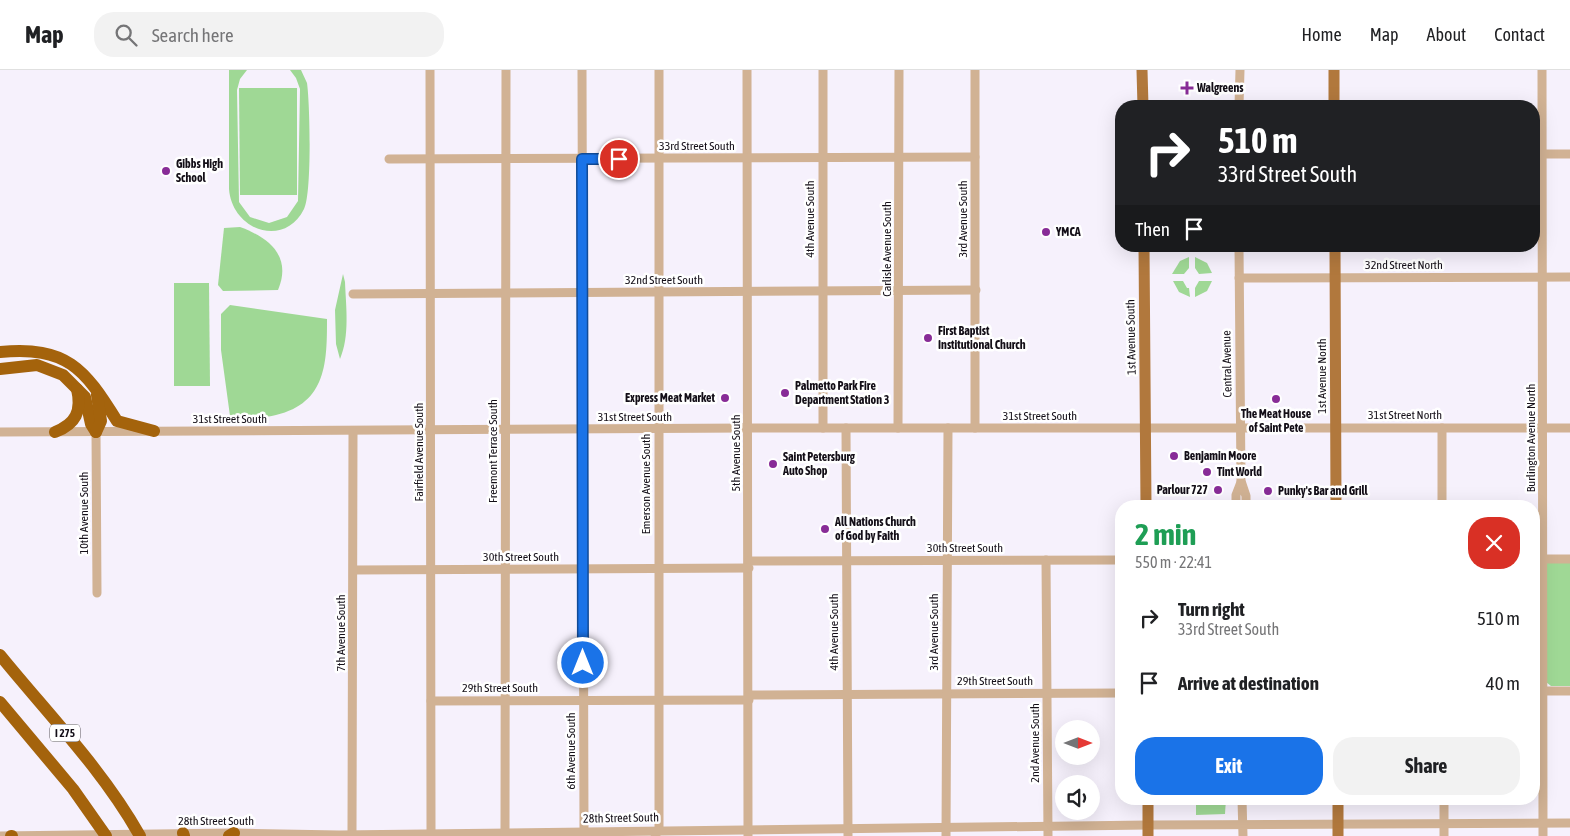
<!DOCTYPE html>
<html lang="en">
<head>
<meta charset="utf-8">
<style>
	:root { --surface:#fff; --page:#f2f2f2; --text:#202124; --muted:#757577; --line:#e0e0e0; --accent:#1a73e8 }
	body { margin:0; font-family:"Asap Condensed",sans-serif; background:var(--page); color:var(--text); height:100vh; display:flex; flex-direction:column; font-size:19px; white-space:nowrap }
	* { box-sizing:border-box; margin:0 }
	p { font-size:16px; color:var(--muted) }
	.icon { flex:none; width:28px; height:28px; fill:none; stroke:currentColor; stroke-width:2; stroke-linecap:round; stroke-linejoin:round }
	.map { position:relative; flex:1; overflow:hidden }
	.sheet { position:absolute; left:1115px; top:430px; width:425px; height:305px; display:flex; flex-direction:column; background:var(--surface); border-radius:20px; box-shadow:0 5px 20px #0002 }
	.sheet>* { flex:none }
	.hud { position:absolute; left:1115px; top:30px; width:425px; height:152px; border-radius:20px; box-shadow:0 5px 20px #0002; background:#202124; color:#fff; overflow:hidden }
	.needle { width:32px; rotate:90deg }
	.fabs { position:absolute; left:1055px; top:650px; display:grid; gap:10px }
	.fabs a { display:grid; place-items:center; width:45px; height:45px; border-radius:50%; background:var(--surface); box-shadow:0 5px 20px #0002; font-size:25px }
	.pin { position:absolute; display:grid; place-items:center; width:42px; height:42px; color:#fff; margin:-21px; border:2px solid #fff; border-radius:50%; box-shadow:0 1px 5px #0007 }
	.me { position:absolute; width:55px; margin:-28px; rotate:0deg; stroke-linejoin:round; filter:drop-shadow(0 0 4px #0008) }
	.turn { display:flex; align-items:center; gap:18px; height:105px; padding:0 20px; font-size:22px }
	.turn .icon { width:65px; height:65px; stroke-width:2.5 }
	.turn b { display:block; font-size:35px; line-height:42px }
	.then { display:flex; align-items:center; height:48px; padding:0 20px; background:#0003; gap:10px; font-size:19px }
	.round { display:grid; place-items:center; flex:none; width:52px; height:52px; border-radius:20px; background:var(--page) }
	.summary { display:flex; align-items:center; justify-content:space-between; height:85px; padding:0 20px }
	h1 { font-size:30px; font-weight:700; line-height:38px; color:#1e9e55 }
	.button { display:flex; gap:10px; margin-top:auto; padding:10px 20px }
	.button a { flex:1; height:58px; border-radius:20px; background:var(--accent); color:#fff; font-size:20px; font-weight:700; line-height:58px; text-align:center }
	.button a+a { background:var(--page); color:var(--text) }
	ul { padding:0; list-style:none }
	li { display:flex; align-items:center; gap:15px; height:65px; padding:0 20px }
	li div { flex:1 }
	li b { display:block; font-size:19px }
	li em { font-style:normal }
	header { display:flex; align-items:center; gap:30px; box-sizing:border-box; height:70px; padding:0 25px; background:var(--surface); border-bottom:1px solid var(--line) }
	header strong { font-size:24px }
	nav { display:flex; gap:28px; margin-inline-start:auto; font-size:18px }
	.search { width:350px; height:45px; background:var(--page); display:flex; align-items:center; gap:12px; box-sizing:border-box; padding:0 18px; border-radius:20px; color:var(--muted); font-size:19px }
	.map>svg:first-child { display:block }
	.green { fill:#9fd895 }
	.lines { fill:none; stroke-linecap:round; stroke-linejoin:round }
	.minor { stroke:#d1b294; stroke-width:9 }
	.major { stroke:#b1783d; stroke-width:11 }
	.highway { stroke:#a4630c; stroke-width:12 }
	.route-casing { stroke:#114b97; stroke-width:12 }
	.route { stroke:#1a73e8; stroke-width:9 }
	.poi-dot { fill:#882c97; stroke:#fff; stroke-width:2 }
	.labels { text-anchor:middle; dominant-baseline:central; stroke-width:5; stroke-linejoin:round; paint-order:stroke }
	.shield { fill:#fff; stroke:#5a565d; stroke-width:1 }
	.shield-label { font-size:11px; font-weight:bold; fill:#130e17 }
	.poi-label { font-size:12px; font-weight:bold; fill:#130e17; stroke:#fff; text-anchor:start }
	.street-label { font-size:12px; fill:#130e17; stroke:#fff }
</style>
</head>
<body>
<header>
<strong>Map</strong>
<div class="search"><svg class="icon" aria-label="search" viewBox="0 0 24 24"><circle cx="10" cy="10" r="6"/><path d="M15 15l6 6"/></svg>Search here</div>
<nav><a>Home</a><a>Map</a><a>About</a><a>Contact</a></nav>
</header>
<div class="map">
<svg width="1570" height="766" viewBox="0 0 1570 766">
	<rect width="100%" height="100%" fill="#f6f1fc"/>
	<g class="green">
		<path d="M 229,0 L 247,0 L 240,9 L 237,20 L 239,132 L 250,147 L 269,153 L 287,147 L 298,131 L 300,19 L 296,8 L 290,0 L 301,0 L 307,13 C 310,33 312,124 304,139 C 284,179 232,160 229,119 Z"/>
		<polygon points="239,18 297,18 297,125 240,125"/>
		<path d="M 240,157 C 270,168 292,187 278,220 L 223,221 L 218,215 L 224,158 Z"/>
		<polygon points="1189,187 1189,198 1184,204 1172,204 1180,191"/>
		<polygon points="1195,187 1207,193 1212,203 1199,204 1195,198"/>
		<path d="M 343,204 L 345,212 C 346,237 350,266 340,289 L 336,274 L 335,240 Z"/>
		<polygon points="1173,211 1183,211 1187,218 1189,218 1190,227 1179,222"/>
		<polygon points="1199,211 1212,211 1207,221 1195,227 1195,218"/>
		<polygon points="174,213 209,213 210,316 174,316"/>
		<path d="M 230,235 L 327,249 C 327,291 327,333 276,345 C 262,349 244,346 230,346 L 221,280 L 221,244 Z"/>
		<polygon points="1550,491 1570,491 1570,616 1551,616 1546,612 1546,494"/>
		<polygon points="1196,729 1226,729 1225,744 1196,745"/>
	</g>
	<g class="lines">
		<g class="minor">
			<polyline points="430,0 431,763"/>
			<polyline points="582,0 584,761"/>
			<polyline points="747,0 748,766"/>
			<polyline points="823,0 823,358"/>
			<polyline points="1542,0 1543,766"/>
			<polyline points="1239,36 1240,0"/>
			<polyline points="1542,84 1570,84"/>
			<polyline points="389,89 975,87"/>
			<polyline points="1239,176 1241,411 1246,426 1246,436"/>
			<polyline points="1239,208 1570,207"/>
			<polyline points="353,224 976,220"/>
			<polyline points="846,358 848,766"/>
			<polyline points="898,358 899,0"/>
			<polyline points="975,358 975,0"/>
			<polyline points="1442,358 1442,436"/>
			<polyline points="0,362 748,358 1570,358"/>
			<polyline points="96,362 97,523"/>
			<polyline points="1236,436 1236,425 1241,412"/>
			<polyline points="1534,489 1570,489"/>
			<polyline points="1046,490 1048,766"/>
			<polyline points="749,491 1121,490"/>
			<polyline points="354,500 749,498"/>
			<polyline points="1534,621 1570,621"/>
			<polyline points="749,625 1121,623"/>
			<polyline points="431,631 749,630"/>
			<polyline points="1242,729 1243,766"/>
			<polyline points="1444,729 1444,766"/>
			<polyline points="505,762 506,0"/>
			<polyline points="352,764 353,362"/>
			<polyline points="655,764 659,761 659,0"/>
			<polyline points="0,766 234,763 339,765 1148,755 1570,753"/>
			<polyline points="946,766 948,358"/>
		</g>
		<g class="major">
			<polyline points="1142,0 1143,36"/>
			<polyline points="1334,0 1334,36"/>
			<polyline points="1144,176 1146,436"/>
			<polyline points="1335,176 1336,436"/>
			<polyline points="1148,729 1148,766"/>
			<polyline points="1338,729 1338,766"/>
		</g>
		<g class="highway">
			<path d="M 0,282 C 67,276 84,298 117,351 L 154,361"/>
			<polyline points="0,299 37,295 63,305 85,327 91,354 96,362"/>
			<path d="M 55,362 C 76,354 82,341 77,319"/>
			<polyline points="96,362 101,351 97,325"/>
			<path d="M 0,585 C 48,644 103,700 140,766"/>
			<polyline points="0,632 73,719 106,766"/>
			<polyline points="183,763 184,766"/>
			<polyline points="11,766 12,766"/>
			<polyline points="229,766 234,763"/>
		</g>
	</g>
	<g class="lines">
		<g class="route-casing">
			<polyline id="route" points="583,593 582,89 619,89"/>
		</g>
		<use href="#route" class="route"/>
	</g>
	<g class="poi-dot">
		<path d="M1184.5 10.5h5v5h5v5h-5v5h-5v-5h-5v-5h5z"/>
		<circle cx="166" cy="101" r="5"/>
		<circle cx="1046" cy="162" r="5"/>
		<circle cx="928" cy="268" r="5"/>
		<circle cx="785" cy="323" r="5"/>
		<circle cx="725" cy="328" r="5"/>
		<circle cx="1276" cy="329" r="5"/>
		<circle cx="1174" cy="386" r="5"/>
		<circle cx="773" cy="394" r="5"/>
		<circle cx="1207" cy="402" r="5"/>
		<circle cx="1218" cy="420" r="5"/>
		<circle cx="1268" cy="421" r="5"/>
		<circle cx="825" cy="459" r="5"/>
	</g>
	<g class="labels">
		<rect class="shield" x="50" y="654.5" width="30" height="17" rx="4"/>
		<g class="shield-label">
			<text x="65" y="663">I 275</text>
		</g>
		<g class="poi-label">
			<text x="1197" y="18">Walgreens</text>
			<text x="176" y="94">Gibbs High<tspan x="176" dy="14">School</tspan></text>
			<text x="1056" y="162">YMCA</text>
			<text x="938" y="261">First Baptist<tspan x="938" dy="14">Institutional Church</tspan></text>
			<text x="795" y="316">Palmetto Park Fire<tspan x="795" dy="14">Department Station 3</tspan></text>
			<text x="715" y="328" text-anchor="end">Express Meat Market</text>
			<text x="1276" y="344" text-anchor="middle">The Meat House<tspan x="1276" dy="14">of Saint Pete</tspan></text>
			<text x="1184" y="386">Benjamin Moore</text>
			<text x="783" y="387">Saint Petersburg<tspan x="783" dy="14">Auto Shop</tspan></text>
			<text x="1217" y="402">Tint World</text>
			<text x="1208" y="420" text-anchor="end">Parlour 727</text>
			<text x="1278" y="421">Punky's Bar and Grill</text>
			<text x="835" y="452">All Nations Church<tspan x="835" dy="14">of God by Faith</tspan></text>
		</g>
		<g class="street-label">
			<text x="697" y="76">33rd Street South</text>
			<text transform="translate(810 149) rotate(-90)">4th Avenue South</text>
			<text transform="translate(963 149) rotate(-90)">3rd Avenue South</text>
			<text transform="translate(887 179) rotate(-90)">Carlisle Avenue South</text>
			<text x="1404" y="195">32nd Street North</text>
			<text x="664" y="210">32nd Street South</text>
			<text transform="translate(1131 267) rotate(-91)">1st Avenue South</text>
			<text transform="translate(1227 294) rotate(-91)">Central Avenue</text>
			<text transform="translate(1322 306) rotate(-90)">1st Avenue North</text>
			<text x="1405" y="345">31st Street North</text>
			<text x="1040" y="346">31st Street South</text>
			<text x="635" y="347">31st Street South</text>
			<text x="230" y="349">31st Street South</text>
			<text transform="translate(1531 368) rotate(-90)">Burlington Avenue North</text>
			<text transform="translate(493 381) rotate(-90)">Freemont Terrace South</text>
			<text transform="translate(419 382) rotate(-90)">Fairfield Avenue South</text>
			<text transform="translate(736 383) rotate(-90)">5th Avenue South</text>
			<text transform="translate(646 414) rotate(-90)">Emerson Avenue South</text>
			<text transform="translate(84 443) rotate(-90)">10th Avenue South</text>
			<text x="965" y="478">30th Street South</text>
			<text x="521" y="487">30th Street South</text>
			<text transform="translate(834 562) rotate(-90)">4th Avenue South</text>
			<text transform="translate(934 562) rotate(-90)">3rd Avenue South</text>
			<text transform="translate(341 563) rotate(-90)">7th Avenue South</text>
			<text x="995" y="611">29th Street South</text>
			<text x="500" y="618">29th Street South</text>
			<text transform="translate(1035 673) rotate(-90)">2nd Avenue South</text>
			<text transform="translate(571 681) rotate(-90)">6th Avenue South</text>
			<text transform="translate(621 748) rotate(-1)">28th Street South</text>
			<text x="216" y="751">28th Street South</text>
		</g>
	</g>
</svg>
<div class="fabs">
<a><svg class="needle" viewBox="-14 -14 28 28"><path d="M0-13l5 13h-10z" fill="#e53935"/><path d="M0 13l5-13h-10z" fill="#757577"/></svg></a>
<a><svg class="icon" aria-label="sound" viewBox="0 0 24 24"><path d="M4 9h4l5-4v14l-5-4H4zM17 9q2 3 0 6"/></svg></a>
</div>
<div class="pin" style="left:619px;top:89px;background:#d93025"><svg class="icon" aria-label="arrive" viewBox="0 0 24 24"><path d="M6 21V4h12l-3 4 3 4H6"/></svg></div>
<svg class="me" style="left:583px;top:593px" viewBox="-20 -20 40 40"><circle r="17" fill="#1a73e8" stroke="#fff" stroke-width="3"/><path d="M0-11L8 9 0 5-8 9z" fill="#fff"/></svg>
<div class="hud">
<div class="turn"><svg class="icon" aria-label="right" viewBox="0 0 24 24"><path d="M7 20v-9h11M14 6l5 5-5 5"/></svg><div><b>510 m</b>33rd Street South</div></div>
<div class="then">Then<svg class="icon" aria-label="arrive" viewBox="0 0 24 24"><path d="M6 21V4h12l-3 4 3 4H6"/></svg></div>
</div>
<section class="sheet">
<div class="summary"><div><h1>2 min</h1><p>550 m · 22:41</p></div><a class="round" style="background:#d93025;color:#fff"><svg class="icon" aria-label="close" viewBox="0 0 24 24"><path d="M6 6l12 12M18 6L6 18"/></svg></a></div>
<ul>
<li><svg class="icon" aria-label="right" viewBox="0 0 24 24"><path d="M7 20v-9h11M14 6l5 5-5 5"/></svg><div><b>Turn right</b><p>33rd Street South</p></div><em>510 m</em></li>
<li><svg class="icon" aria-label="arrive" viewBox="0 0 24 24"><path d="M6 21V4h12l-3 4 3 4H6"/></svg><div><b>Arrive at destination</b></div><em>40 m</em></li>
</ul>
<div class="button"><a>Exit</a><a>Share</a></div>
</section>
</div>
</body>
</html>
